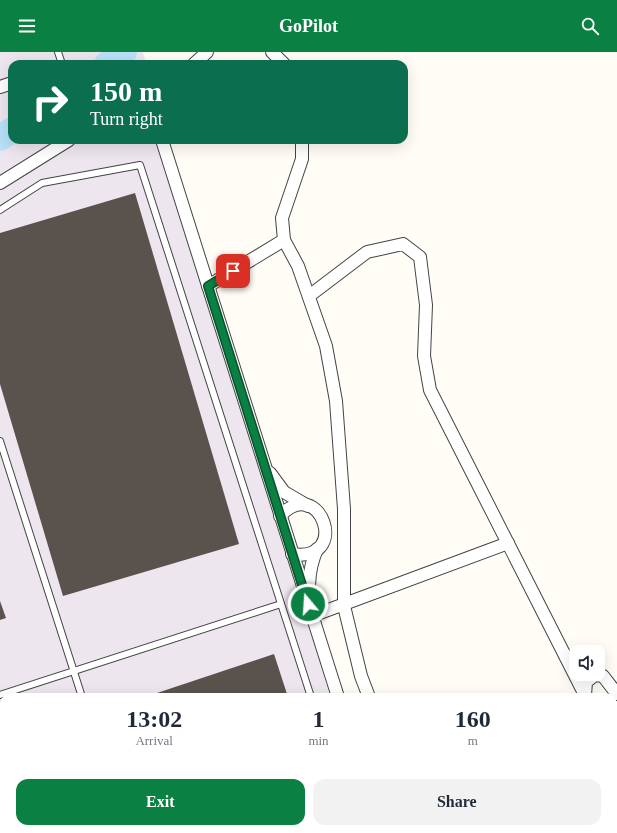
<!DOCTYPE html>
<html lang="en">
<head>
<meta charset="utf-8">
<style>
	:root { --surface:#fff; --page:#f2f2f3; --text:#1f2937; --muted:#747a83; --accent:#0b8043 }
	body { margin:0; font-family:Georgia,serif; background:var(--page); color:var(--text); height:100vh; display:flex; flex-direction:column; font-size:15px; white-space:nowrap }
	* { box-sizing:border-box; margin:0 }
	p { font-size:13px; color:var(--muted) }
	.icon { flex:none; width:22px; height:22px; fill:none; stroke:currentColor; stroke-width:2; stroke-linecap:round; stroke-linejoin:round }
	.map { position:relative; flex:1; overflow:hidden }
	.drawer { position:absolute; left:0px; top:641px; width:617px; height:140px; display:flex; flex-direction:column; background:var(--surface); border-radius:12px 12px 0 0; box-shadow:0 4px 16px #0002 }
	.drawer>* { flex:none }
	.top-card { position:absolute; left:8px; top:8px; width:400px; height:84px; border-radius:12px; box-shadow:0 4px 16px #0002; background:#0b6e4f; color:#fff; overflow:hidden }
	.fabs { position:absolute; left:569px; top:593px; display:grid; gap:8px }
	.fabs a { display:grid; place-items:center; width:36px; height:36px; border-radius:8px; background:var(--surface); box-shadow:0 4px 16px #0002; font-size:20px }
	.pin { position:absolute; display:grid; place-items:center; width:34px; height:34px; color:#fff; margin:-17px; border-radius:8px; box-shadow:0 2px 6px #0006 }
	.me { position:absolute; width:44px; margin:-22px; rotate:342deg; stroke-linejoin:round; filter:drop-shadow(0 0 3px #0008) }
	.turn { display:flex; align-items:center; gap:14px; height:84px; padding:0 16px; font-size:18px }
	.turn .icon { width:52px; height:52px; stroke-width:2.5 }
	.turn b { display:block; font-size:28px; line-height:34px }
	.eta { display:flex; justify-content:space-evenly; align-items:center; height:68px; text-align:center }
	.eta b { font-size:24px; font-weight:700; line-height:28px }
	.button { display:flex; gap:8px; margin-top:auto; padding:8px 16px }
	.button a { flex:1; height:46px; border-radius:12px; background:var(--accent); color:#fff; font-size:16px; font-weight:700; line-height:46px; text-align:center }
	.button a+a { background:var(--page); color:var(--text) }
	header { display:flex; justify-content:space-between; align-items:center; height:52px; padding:0 16px; background:var(--accent); color:#fff; font-size:18px; font-weight:700 }
	.map>svg:first-child { display:block }
	.industrial { fill:#eee6ef }
	.lines { fill:none; stroke-linecap:round; stroke-linejoin:round }
	.river { stroke:#b9e0f7; stroke-width:26 }
	.building { fill:#5a524d }
	.service-casing { stroke:#444; stroke-width:8 }
	.minor-casing { stroke:#444; stroke-width:14 }
	.service { stroke:#fff; stroke-width:6 }
	.minor { stroke:#fff; stroke-width:12 }
	.route-casing { stroke:#07532c; stroke-width:10 }
	.route { stroke:#0b8043; stroke-width:7 }
</style>
</head>
<body>
<header><svg class="icon" aria-label="menu" viewBox="0 0 24 24"><path d="M4 6h16M4 12h16M4 18h16"/></svg>GoPilot<svg class="icon" aria-label="search" viewBox="0 0 24 24"><circle cx="10" cy="10" r="6"/><path d="M15 15l6 6"/></svg></header>
<div class="map">
<svg width="617" height="781" viewBox="0 0 617 781">
	<rect width="100%" height="100%" fill="#fffdf5"/>
	<polygon class="industrial" points="0,0 143,0 146,12 12,12 12,88 168,88 330,645 4,645 4,777 368,777 369,781 0,781"/>
	<g class="lines">
		<g class="river">
			<polyline points="107,12 124,0"/>
			<polyline points="0,86 12,78"/>
		</g>
	</g>
	<g class="building">
		<polygon points="135,141 239,492 63,544 0,332 0,181"/>
		<polygon points="0,549 6,566 0,568"/>
		<polygon points="274,602 288,645 145,645"/>
		<polygon points="4,685 4,777 80,777 82,781 0,781 0,687"/>
		<polygon points="139,777 331,777 332,781 140,781"/>
	</g>
	<g class="lines">
		<g class="service-casing">
			<g id="service">
				<polyline points="58,0 62,12"/>
				<polyline points="0,158 42,131 140,113 311,645"/>
				<polyline points="0,389 82,645"/>
				<polyline points="0,643 281,552"/>
				<polyline points="124,777 125,781"/>
				<polyline points="354,777 355,781"/>
			</g>
		</g>
		<g class="minor-casing">
			<g id="minor">
				<polyline points="272,0 284,12"/>
				<polyline points="194,12 207,0"/>
				<polyline points="0,35 12,31"/>
				<polyline points="162,88 338,645"/>
				<polyline points="302,88 302,107 282,166 284,188 298,214 326,294 336,349 344,457 344,554 361,624 369,645"/>
				<polyline points="0,131 69,88"/>
				<polyline points="208,234 284,188"/>
				<polyline points="309,244 367,200 403,192 420,205 426,253 424,304 430,338 585,643"/>
				<polyline points="270,421 284,440 308,454"/>
				<path d="M 280,464 C 320,421 352,511 292,502"/>
				<path d="M 317,497 C 307,520 308,540 312,564 L 508,491"/>
				<polyline points="585,643 586,630 595,623 603,624 617,642"/>
				<polyline points="613,689 617,696"/>
				<polyline points="379,777 381,781"/>
				<polyline points="431,777 434,781"/>
			</g>
		</g>
		<use href="#service" class="service"/>
		<use href="#minor" class="minor"/>
	</g>
	<g class="lines">
		<g class="route-casing">
			<polyline id="route" points="233,219 208,234 308,552"/>
		</g>
		<use href="#route" class="route"/>
	</g>
</svg>
<div class="fabs">
<a><svg class="icon" aria-label="sound" viewBox="0 0 24 24"><path d="M4 9h4l5-4v14l-5-4H4zM17 9q2 3 0 6"/></svg></a>
</div>
<div class="pin" style="left:233px;top:219px;background:#d93025"><svg class="icon" aria-label="arrive" viewBox="0 0 24 24"><path d="M6 21V4h12l-3 4 3 4H6"/></svg></div>
<svg class="me" style="left:308px;top:552px" viewBox="-20 -20 40 40"><circle r="17" fill="#0b8043" stroke="#fff" stroke-width="3"/><path d="M0-11L8 9 0 5-8 9z" fill="#fff"/></svg>
<div class="top-card">
<div class="turn"><svg class="icon" aria-label="right" viewBox="0 0 24 24"><path d="M7 20v-9h11M14 6l5 5-5 5"/></svg><div><b>150 m</b>Turn right</div></div>
</div>
<section class="drawer">
<div class="eta">
<div><b>13:02</b><p>Arrival</p></div>
<div><b>1</b><p>min</p></div>
<div><b>160</b><p>m</p></div>
</div>
<div class="button"><a>Exit</a><a>Share</a></div>
</section>
</div>
</body>
</html>
